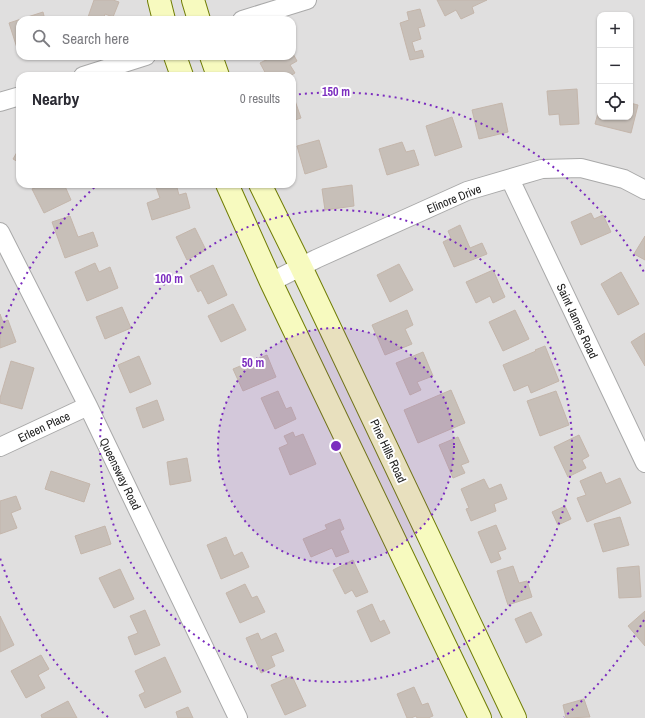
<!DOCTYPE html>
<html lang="en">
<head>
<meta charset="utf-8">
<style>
  :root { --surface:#fff; --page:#f7f7f7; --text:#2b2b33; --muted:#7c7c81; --line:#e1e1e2 }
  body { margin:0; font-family:"Archivo Narrow",sans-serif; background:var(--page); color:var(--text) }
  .controls { position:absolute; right:12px; top:12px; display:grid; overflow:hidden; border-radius:8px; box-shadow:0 1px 3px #0004 }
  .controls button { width:36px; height:36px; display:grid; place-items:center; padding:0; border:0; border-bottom:1px solid var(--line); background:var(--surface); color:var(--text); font:20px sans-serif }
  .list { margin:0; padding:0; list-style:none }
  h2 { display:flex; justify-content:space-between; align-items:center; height:52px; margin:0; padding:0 16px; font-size:17px }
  h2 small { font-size:13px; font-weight:400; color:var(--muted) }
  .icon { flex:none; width:22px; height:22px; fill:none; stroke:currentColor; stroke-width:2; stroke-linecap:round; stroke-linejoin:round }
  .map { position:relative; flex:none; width:645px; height:718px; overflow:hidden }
  .search { position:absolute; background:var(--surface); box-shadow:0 1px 3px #0004; left:16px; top:16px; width:280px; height:44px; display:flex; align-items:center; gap:10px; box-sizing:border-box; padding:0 14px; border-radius:12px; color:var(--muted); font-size:15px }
  .panel { position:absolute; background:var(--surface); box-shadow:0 1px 3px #0004; left:16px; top:72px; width:280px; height:116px; border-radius:12px }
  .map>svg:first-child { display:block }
</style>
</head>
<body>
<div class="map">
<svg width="645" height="718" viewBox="0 0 645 718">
  <rect width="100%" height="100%" fill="#f2efe9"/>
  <!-- residential -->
  <path fill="#e0dfdf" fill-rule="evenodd" d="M 0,0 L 645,0 L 645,718 L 0,718 ZM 600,15 L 630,15 L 630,117 L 600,117 ZM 20,20 L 292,20 L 292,56 L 20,56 ZM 20,76 L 292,76 L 292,184 L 20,184 Z"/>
  <!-- building -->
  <path fill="#c7bfb8" stroke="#c4b6ab" d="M 94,0 L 113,0 L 119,2 L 113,17 L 105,14 L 103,20 L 87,20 Z
    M 437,0 L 487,0 L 472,7 L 474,13 L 461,19 L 456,10 L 445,16 Z
    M 420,9 L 425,26 L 418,28 L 421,39 L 412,42 L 415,52 L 422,50 L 424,57 L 410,60 L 400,23 L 409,20 L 407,12 Z
    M 43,12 L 45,20 L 20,20 L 20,51 L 18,51 L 9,23 Z
    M 292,52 L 297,61 L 290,65 L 295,73 L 290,76 L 267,76 L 260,63 L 274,56 L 292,56 Z
    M 577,89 L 579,124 L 560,125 L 559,114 L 549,115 L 547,91 Z
    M 292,92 L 301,118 L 292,121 Z
    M 502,103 L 508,132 L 479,139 L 472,110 Z
    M 630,103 L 638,105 L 631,133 L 595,124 L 600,106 L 600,117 L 630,117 Z
    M 452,117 L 462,147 L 435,156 L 426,126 Z
    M 319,140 L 327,167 L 305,174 L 297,146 Z
    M 402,142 L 406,152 L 414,150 L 419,165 L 387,175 L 379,149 Z
    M 20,147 L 20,163 L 13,159 Z
    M 43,184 L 64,184 L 71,200 L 44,213 L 32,189 Z
    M 155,184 L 176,184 L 179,195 L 186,193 L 190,208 L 152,220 L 147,203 L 160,198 Z
    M 352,185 L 354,206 L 325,210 L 322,189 Z
    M 591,213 L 594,219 L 603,215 L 611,232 L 581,245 L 571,222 Z
    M 70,216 L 78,237 L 93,232 L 98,246 L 65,258 L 52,222 Z
    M 460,225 L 470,248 L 482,243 L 487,254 L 454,267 L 443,242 L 451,238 L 448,231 Z
    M 195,228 L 206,250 L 187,260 L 176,237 Z
    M 645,236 L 645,260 L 634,254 Z
    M 95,263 L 99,272 L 110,267 L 118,288 L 87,301 L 75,272 Z
    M 399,264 L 413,290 L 390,302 L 377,275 Z
    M 213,265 L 227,295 L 208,304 L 201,290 L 198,292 L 190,276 Z
    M 493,270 L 505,297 L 493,303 L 490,296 L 476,303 L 466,282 Z
    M 621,272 L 639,304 L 618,315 L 601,284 Z
    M 233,304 L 246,330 L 221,342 L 208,316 Z
    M 122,307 L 131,328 L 105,339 L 96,317 Z
    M 407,310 L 413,325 L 405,329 L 412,344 L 385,355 L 372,325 Z
    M 515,310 L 529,339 L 503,351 L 489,322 Z
    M 0,314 L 3,322 L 8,320 L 16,342 L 0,348 Z
    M 645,333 L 645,366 L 631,342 Z
    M 545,346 L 559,381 L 531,393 L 528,385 L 514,391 L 503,365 L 536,351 L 535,350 Z
    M 423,352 L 433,376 L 417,382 L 421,390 L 410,395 L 396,363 Z
    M 267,355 L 276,377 L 243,391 L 233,369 Z
    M 139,356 L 151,384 L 130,393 L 118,365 Z
    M 11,361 L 34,368 L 22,409 L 0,403 L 0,398 Z
    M 451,390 L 465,423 L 418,443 L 404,410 Z
    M 278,391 L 286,409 L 291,407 L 296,419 L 275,429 L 261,398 Z
    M 556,391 L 569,425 L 540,436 L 527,401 Z
    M 157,400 L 164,420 L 143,428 L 136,408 Z
    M 293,432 L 295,437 L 303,434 L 316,464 L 290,475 L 279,448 L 288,444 L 284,436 Z
    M 579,435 L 589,456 L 582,460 L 586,468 L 568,477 L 554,447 Z
    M 458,437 L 469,462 L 461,465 L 465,473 L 453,478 L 439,445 Z
    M 187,458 L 191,481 L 170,485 L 167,462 Z
    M 51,471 L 90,484 L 84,502 L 45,489 Z
    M 601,472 L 606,484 L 620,478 L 631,503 L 587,522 L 577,498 L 586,495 L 580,481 Z
    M 484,479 L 489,489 L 501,484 L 507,499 L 494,504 L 496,511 L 471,521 L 466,509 L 469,508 L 461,489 Z
    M 16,496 L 21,509 L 11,513 L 17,528 L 0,534 L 0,501 Z
    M 565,506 L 571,519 L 558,525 L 552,512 Z
    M 620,517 L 629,545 L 603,552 L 594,524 Z
    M 340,519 L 344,529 L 340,531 L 349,552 L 336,557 L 332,548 L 311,557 L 303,539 L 327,529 L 325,525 Z
    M 496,525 L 506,549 L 498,552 L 501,559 L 491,563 L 478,532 Z
    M 105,526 L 111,544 L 81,554 L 75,536 Z
    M 226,537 L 234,556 L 242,552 L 249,567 L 221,579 L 207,545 Z
    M 353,560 L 368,592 L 356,597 L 352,590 L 345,594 L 333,570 Z
    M 513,566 L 519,583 L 527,581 L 532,597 L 508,605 L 497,571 Z
    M 639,566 L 641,597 L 619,598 L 617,568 Z
    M 120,569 L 134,599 L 114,608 L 99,578 Z
    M 245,584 L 252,598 L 257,596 L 265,612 L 240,623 L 226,593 Z
    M 372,604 L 380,622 L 384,620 L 390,633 L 371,642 L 357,611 Z
    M 145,610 L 160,645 L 135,655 L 128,637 L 138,633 L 130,616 Z
    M 645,611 L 645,646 L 628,626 Z
    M 531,612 L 542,635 L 526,643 L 515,619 Z
    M 0,616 L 14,645 L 0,652 Z
    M 258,633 L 261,640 L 276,633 L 284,651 L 271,656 L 275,666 L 261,673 L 246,638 Z
    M 41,655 L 49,669 L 38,675 L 45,688 L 26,698 L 11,671 Z
    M 165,657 L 181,692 L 145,708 L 139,695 L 145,692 L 135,671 Z
    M 292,676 L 306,706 L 285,715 L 271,685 Z
    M 414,687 L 422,705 L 428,703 L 433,716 L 428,718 L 417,718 L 416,716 L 411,718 L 407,718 L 397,694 Z
    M 584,699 L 590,717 L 566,718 L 563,705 Z
    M 68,701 L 77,718 L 42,718 L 41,715 Z
    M 188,707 L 193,718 L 178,718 L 176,712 Z"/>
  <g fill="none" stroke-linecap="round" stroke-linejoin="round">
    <!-- minor casing -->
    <g stroke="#a9a9a9" stroke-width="20">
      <path id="minor" d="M 242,20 L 307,0
        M 83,76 L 146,56
        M 0,102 L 20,96
        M 510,179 L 645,463
        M 0,232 L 88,406 L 238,718
        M 271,282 L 316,259 L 467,191 L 542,169 L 581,168 L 624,179 L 645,190
        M 0,447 L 88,406"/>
    </g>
    <!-- secondary casing -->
    <g stroke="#707d05" stroke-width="24">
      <path id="secondary" d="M 159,0 L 164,20
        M 193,0 L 199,20
        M 175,56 L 182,76
        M 211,56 L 218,76
        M 227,184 L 271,282 L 480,718
        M 260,184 L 301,267 L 515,718"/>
    </g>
    <!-- minor -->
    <use href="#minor" stroke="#fff" stroke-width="18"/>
    <!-- secondary -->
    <use href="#secondary" stroke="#f7fabf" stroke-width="22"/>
  </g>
  <!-- distance rings -->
  <circle cx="336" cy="446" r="118" fill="#7b2cbf" fill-opacity=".12"/>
  <g fill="none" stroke="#7b2cbf" stroke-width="2" stroke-dasharray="2 4">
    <circle cx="336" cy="446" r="118"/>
    <circle cx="336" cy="446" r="236"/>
    <path d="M644 620A354 354 0 0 1 564 717M108 717A354 354 0 0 1 0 558M0 334A354 354 0 0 1 97 185M293 95A354 354 0 0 1 644 272"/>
  </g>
  <g text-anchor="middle" stroke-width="4" stroke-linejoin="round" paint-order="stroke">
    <!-- street labels -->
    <g font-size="12" fill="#222" stroke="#fff">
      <text transform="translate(454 199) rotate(-22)" y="4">Elinore Drive</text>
      <text transform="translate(577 321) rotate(65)" y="4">Saint James Road</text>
      <text transform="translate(44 427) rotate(-25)" y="4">Erleen Place</text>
      <text transform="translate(388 451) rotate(65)" y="4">Pine Hills Road</text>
      <text transform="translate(120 474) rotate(64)" y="4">Queensway Road</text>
    </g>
  </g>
  <circle cx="336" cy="446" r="6" fill="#7b2cbf" stroke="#fff" stroke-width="2"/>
  <g font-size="12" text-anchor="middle" font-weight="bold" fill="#7b2cbf" stroke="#fff" stroke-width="4" stroke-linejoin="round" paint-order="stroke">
    <text x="336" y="96">150 m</text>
    <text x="169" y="283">100 m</text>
    <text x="253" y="367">50 m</text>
  </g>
</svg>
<div class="controls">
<button>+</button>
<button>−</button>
<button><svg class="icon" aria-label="locate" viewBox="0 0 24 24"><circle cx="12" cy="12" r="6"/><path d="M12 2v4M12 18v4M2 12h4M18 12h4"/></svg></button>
</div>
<div class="search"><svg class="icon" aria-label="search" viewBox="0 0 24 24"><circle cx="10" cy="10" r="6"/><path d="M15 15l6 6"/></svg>Search here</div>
<section class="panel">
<h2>Nearby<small>0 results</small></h2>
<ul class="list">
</ul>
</section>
</div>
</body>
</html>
